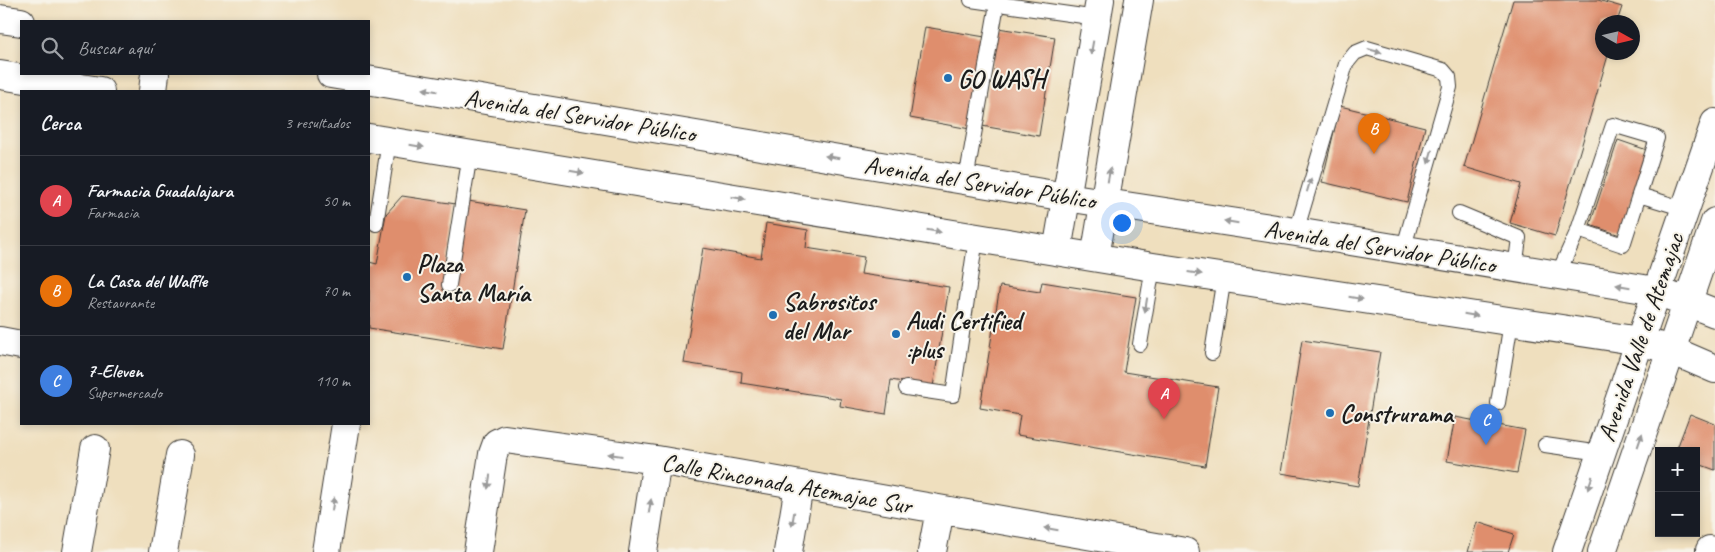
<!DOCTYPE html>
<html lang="es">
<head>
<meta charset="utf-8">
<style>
  :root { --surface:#171b24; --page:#20242c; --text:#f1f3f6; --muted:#9ea1a6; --line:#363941; --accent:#1f6fb2 }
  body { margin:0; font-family:Caveat,sans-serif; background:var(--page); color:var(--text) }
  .controls { position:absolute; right:15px; bottom:15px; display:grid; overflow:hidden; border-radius:0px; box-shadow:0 2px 8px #0003 }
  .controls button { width:45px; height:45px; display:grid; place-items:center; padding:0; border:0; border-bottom:1px solid var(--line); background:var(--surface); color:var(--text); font:25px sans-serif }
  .compass { position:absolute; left:1595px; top:15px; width:45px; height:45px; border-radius:50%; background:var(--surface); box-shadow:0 2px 8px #0003; rotate:98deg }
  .you { position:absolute; left:1121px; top:222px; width:18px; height:18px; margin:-12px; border:4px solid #fff; border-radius:50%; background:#1a73e8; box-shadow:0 0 0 8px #1a73e833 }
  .badge { display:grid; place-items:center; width:32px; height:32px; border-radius:50%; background:var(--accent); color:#fff; font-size:16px; font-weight:700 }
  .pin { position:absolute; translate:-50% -41px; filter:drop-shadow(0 1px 2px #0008) }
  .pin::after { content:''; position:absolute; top:26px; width:18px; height:15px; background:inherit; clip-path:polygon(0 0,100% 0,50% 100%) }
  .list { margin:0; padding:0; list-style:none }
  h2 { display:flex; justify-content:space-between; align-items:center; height:65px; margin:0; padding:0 20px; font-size:21px }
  h2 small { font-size:16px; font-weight:400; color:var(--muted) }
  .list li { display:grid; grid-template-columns:32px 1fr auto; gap:15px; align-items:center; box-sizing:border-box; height:90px; padding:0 20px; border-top:1px solid var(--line) }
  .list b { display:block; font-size:19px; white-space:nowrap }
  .list p { margin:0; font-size:16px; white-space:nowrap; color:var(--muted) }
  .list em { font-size:16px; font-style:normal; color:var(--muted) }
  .icon { flex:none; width:28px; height:28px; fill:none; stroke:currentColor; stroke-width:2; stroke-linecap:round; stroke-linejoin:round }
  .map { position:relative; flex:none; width:1715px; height:552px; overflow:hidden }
  .search { position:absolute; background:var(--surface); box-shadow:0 2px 8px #0003; left:20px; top:20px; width:350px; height:55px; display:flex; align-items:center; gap:12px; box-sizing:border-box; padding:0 18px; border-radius:0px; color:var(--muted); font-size:19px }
  .panel { position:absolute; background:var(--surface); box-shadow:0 2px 8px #0003; left:20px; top:90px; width:350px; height:335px; border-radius:0px }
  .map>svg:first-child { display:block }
</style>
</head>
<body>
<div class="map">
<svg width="1715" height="552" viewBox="0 0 1715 552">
  <rect width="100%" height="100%" fill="#f7f3e8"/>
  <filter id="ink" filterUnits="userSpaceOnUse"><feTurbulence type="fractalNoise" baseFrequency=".02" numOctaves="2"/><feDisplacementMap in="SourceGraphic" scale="10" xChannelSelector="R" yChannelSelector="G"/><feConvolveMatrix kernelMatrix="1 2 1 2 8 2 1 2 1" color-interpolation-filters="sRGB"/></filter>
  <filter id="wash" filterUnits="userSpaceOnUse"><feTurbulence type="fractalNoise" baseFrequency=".0096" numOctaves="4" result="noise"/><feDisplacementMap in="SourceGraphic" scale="20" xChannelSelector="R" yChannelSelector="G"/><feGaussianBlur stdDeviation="1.12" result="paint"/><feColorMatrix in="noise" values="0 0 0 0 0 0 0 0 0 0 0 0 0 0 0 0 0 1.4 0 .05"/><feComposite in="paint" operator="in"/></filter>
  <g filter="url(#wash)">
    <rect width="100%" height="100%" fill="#efdfbe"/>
    <g id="blocks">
      <!-- building -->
      <path fill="#df8e6d" d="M 1513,0 L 1598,0 L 1622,7 L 1617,22 L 1602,22 L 1602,52 L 1609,52 L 1555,236 L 1510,223 L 1521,184 L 1464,167 Z
        M 925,27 L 985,37 L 970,129 L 910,118 Z
        M 998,28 L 1055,37 L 1039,136 L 982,126 Z
        M 1340,106 L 1425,127 L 1407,202 L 1322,182 Z
        M 1618,140 L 1647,150 L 1620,235 L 1590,225 Z
        M 402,196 L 456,204 L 443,291 L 453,292 L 468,201 L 525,210 L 503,349 L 369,328 L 369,262 L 377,264 L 386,214 Z
        M 766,223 L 808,230 L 806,248 L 864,257 L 861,274 L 949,287 L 933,387 L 891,380 L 886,414 L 840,406 L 841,399 L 741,383 L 742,372 L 684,363 L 703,248 L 761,258 Z
        M 1042,282 L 1136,297 L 1124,372 L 1218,387 L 1205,466 L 1017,435 L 1020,415 L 980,408 L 1000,286 L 1040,292 Z
        M 1302,340 L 1380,352 L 1358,486 L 1281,473 Z
        M 1690,414 L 1715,424 L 1715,470 L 1696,463 L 1696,451 L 1676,451 Z
        M 1455,417 L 1525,430 L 1517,473 L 1447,461 Z
        M 1477,522 L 1514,534 L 1508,552 L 1468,552 Z"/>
    </g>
  </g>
  <g filter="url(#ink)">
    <use href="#blocks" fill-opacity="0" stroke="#3c3934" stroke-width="1"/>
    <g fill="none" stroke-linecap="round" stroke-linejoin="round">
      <!-- service casing -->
      <g stroke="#3c3934" stroke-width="16">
        <path id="service" d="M 971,0 L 1097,18
          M 966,180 L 997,4
          M 1459,213 L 1519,238 L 1515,269
          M 376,224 L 389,141
          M 1578,230 L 1623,245 L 1639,195
          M 1296,232 L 1346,64 L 1355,53 L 1367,48 L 1443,70 L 1449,77 L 1450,87 L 1403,250
          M 1557,276 L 1578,230 L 1613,125 L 1657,138 L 1639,195 L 1685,209
          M 449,285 L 470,154
          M 1140,344 L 1153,267
          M 1212,353 L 1224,277
          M 906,388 L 953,395 L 976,238
          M 1498,403 L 1511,322
          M 1545,445 L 1600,453"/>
      </g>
      <!-- minor casing -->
      <g stroke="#3c3934" stroke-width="30">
        <path id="minor" d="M 153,91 L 155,74
          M 1057,251 L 1100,0
          M 1095,257 L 1139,0
          M 0,341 L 21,345
          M 1710,550 L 1713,552
          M 77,552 L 95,449
          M 163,552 L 180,455
          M 326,552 L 346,424
          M 478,552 L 493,454 L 497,443 L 505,439 L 657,460 L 1185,552
          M 643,552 L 657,460
          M 788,552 L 799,486
          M 932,552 L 940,510
          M 1567,552 L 1715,123
          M 1602,552 L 1715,222"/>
      </g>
      <!-- tertiary casing -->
      <g stroke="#3c3934" stroke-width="30">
        <path id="tertiary" d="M 0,19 L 21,22
          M 331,74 L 1066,197 L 1296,232 L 1656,291 L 1687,302 L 1715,313
          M 0,75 L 100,91
          M 369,138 L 1153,267 L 1640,341 L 1671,350 L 1715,369"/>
      </g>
      <!-- service -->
      <use href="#service" stroke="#fff" stroke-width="14"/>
      <!-- minor -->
      <use href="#minor" stroke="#fff" stroke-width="28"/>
      <!-- tertiary -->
      <use href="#tertiary" stroke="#fff" stroke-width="28"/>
    </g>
    <!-- one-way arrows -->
    <defs><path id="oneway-solid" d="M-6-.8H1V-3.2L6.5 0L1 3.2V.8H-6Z" transform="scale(1.25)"/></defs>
    <g fill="#999">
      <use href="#oneway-solid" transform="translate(1092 48) rotate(100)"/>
      <use href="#oneway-solid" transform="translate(1375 51) rotate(15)"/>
      <use href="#oneway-solid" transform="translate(430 90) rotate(-171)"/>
      <use href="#oneway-solid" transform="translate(417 146) rotate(9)"/>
      <use href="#oneway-solid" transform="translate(832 157) rotate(-171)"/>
      <use href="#oneway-solid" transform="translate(1430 157) rotate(106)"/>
      <use href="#oneway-solid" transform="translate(577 172) rotate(9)"/>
      <use href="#oneway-solid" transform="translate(1109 175) rotate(-80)"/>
      <use href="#oneway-solid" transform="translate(1309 185) rotate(-73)"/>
      <use href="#oneway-solid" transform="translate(738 198) rotate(9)"/>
      <use href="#oneway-solid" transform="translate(1231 222) rotate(-171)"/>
      <use href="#oneway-solid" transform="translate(934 231) rotate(10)"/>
      <use href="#oneway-solid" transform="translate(1195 273) rotate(8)"/>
      <use href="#oneway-solid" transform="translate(1623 286) rotate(-171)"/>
      <use href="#oneway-solid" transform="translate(1356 298) rotate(9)"/>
      <use href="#oneway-solid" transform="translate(1146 305) rotate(99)"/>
      <use href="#oneway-solid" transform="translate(1471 315) rotate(9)"/>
      <use href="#oneway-solid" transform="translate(1640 440) rotate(-71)"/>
      <use href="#oneway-solid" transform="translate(615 455) rotate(-172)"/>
      <use href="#oneway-solid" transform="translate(489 482) rotate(99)"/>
      <use href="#oneway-solid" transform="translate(1590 483) rotate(109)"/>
      <use href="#oneway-solid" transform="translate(333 504) rotate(-81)"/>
      <use href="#oneway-solid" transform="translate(650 506) rotate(-81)"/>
      <use href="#oneway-solid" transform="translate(793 519) rotate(100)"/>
      <use href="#oneway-solid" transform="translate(1051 529) rotate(-171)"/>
    </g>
  </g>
  <!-- markers -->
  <g fill="#1f6fb2" stroke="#f7f3e8" stroke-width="2">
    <circle cx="948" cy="78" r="5"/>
    <circle cx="407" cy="277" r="5"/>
    <circle cx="773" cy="315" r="5"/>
    <circle cx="896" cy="334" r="5"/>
    <circle cx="1330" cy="413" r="5"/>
  </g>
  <g text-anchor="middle" stroke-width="4" stroke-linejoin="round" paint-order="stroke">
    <!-- poi labels -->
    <g font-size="25" font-weight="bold" fill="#1c1c1c" stroke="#f7f3e8" text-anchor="start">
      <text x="958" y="87">GO WASH</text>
      <text x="417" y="272">Plaza<tspan x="417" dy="29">Santa María</tspan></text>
      <text x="783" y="310">Sabrositos<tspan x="783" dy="29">del Mar</tspan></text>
      <text x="906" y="329">Audi Certified<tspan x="906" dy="29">:plus</tspan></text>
      <text x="1340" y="422">Construrama</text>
    </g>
    <!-- street labels -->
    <g font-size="25" fill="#1c1c1c" stroke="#f7f3e8">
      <text transform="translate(580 115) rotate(9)" y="9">Avenida del Servidor Público</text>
      <text transform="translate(980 182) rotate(9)" y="9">Avenida del Servidor Público</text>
      <text transform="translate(1380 246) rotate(9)" y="9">Avenida del Servidor Público</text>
      <text transform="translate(1640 337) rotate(-71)" y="9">Avenida Valle de Atemajac</text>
      <text transform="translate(787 483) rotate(10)" y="9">Calle Rinconada Atemajac Sur</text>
    </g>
  </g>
</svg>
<div class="controls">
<button>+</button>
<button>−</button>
</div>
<svg class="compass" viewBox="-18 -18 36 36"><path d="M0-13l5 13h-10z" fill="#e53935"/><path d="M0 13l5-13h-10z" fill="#9ea1a6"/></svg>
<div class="you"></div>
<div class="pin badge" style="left:1164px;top:419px;background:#e0444e">A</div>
<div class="pin badge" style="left:1374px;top:154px;background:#e8710a">B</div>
<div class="pin badge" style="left:1486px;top:445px;background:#3f7fe0">C</div>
<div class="search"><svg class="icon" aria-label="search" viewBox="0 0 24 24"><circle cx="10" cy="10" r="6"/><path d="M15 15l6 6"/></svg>Buscar aquí</div>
<section class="panel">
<h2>Cerca<small>3 resultados</small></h2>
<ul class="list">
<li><span class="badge" style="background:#e0444e">A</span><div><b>Farmacia Guadalajara</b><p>Farmacia</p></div><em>50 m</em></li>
<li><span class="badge" style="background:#e8710a">B</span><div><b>La Casa del Waffle</b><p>Restaurante</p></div><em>70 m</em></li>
<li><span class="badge" style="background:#3f7fe0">C</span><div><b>7-Eleven</b><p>Supermercado</p></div><em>110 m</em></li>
</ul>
</section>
</div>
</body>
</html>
